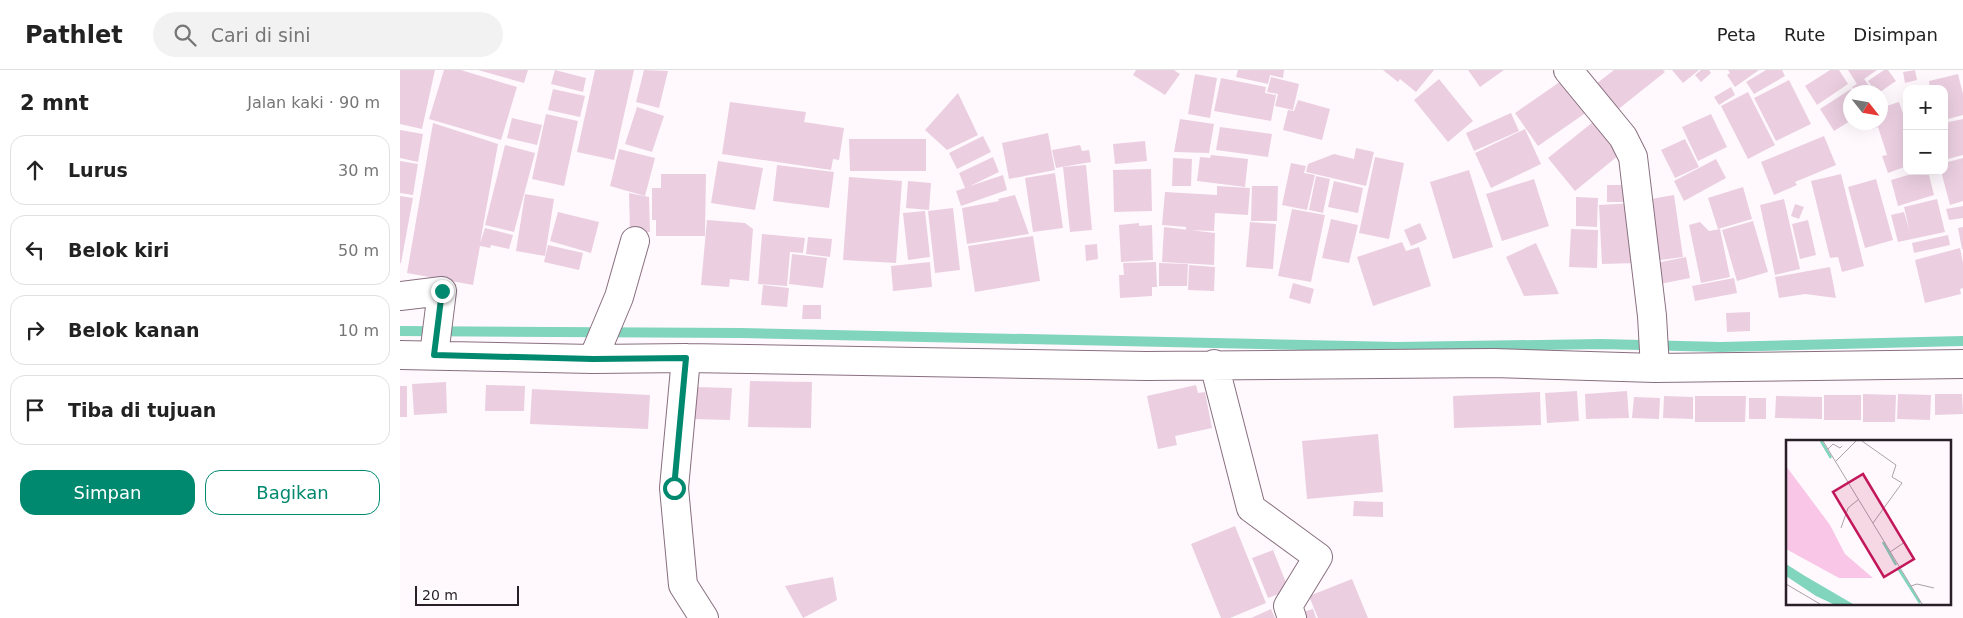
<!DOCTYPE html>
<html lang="id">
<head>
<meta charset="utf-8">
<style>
  :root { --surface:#fff; --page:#f2f2f2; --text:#222; --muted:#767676; --line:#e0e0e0; --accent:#00896f }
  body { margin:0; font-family:"DejaVu Sans",sans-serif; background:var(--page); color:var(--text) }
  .controls { position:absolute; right:15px; top:15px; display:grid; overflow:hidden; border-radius:10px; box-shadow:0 5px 20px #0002 }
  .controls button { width:45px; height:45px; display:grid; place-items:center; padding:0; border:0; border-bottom:1px solid var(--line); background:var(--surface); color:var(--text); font:25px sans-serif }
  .compass { position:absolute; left:1443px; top:15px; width:45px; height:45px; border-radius:50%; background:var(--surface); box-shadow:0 5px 20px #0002; rotate:121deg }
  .scale { position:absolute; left:15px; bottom:12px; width:104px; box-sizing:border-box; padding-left:5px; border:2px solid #291f26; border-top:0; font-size:14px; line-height:18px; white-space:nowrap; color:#291f26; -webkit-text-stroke:4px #fff; paint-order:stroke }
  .stop { position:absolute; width:15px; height:15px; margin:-11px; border:4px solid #00896f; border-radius:50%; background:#fff }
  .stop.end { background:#00896f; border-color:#fff; box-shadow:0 1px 5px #0008 }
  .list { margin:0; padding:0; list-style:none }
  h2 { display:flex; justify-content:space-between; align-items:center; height:65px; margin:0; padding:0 20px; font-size:21px }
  h2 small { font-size:16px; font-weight:400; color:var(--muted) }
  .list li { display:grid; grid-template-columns:32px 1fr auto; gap:15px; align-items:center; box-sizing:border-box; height:70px; margin:0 10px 10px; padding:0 10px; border:1px solid var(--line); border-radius:15px }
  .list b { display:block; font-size:19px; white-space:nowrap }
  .list em { font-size:16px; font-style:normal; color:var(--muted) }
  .actions { display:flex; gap:10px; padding:15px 20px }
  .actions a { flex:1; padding:11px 0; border:1px solid var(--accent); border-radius:15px; text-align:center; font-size:18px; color:var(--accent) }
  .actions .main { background:var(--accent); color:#fff }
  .icon { flex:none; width:28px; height:28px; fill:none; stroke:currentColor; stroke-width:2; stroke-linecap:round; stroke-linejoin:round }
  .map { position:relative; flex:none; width:1563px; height:548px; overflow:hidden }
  header { display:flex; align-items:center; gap:30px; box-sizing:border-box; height:70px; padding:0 25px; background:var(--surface); border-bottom:1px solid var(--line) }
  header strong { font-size:24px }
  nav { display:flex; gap:28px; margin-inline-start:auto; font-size:18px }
  .search { width:350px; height:45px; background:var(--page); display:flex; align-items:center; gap:12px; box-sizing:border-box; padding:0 18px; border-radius:28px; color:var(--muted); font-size:19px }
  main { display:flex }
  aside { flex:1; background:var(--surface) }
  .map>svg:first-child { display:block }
</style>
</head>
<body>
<header>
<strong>Pathlet</strong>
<div class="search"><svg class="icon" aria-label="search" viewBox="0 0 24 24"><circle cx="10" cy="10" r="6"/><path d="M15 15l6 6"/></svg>Cari di sini</div>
<nav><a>Peta</a><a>Rute</a><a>Disimpan</a></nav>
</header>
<main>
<aside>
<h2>2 mnt<small>Jalan kaki · 90 m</small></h2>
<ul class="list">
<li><svg class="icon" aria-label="ahead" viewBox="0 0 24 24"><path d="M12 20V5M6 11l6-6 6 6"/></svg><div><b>Lurus</b></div><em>30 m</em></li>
<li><svg class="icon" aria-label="left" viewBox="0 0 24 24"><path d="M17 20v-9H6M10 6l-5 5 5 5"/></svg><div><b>Belok kiri</b></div><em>50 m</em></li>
<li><svg class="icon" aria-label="right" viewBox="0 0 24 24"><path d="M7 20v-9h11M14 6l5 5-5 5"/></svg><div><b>Belok kanan</b></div><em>10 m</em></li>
<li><svg class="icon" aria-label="arrive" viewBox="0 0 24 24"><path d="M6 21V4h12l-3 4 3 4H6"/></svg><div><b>Tiba di tujuan</b></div></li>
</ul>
<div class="actions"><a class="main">Simpan</a><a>Bagikan</a></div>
</aside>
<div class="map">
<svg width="1563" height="548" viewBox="0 0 1563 548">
  <rect width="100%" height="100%" fill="#fff9fd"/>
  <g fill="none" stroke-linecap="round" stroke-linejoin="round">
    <!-- stream -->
    <path stroke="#81d5bc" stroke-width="10" d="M 0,261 L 341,263 L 997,277 L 1201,274 L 1321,277 L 1563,271"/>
  </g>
  <!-- building -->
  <path fill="#ebcfe1" d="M 0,0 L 35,0 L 22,59 L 0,54 Z
    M 44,0 L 61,0 L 117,17 L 101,70 L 29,49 Z
    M 78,0 L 128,0 L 124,13 Z
    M 155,0 L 186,8 L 183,22 L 151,14 Z
    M 195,0 L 234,0 L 214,90 L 177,82 Z
    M 244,0 L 268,1 L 259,38 L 236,32 Z
    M 736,0 L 774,0 L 780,4 L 765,25 L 733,5 Z
    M 838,0 L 884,0 L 883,8 L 870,5 L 868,14 L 836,7 Z
    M 983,0 L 1034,0 L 1016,22 L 1000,9 L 998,12 Z
    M 1068,0 L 1104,0 L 1080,17 Z
    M 1214,0 L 1263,0 L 1265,2 L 1211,45 L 1196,14 Z
    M 1272,0 L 1299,0 L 1283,13 Z
    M 1301,0 L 1309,0 L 1311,3 L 1301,12 L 1295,5 Z
    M 1328,0 L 1359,0 L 1335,17 L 1327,5 L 1330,3 Z
    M 1366,0 L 1382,0 L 1385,6 L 1354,24 L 1346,12 Z
    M 1430,0 L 1439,0 L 1448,14 L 1417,35 L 1405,16 Z
    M 1448,0 L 1477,0 L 1464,9 L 1474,22 L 1456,22 L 1452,17 L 1457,14 Z
    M 1484,0 L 1488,0 L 1496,11 L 1480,22 L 1476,22 L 1468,11 Z
    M 1515,0 L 1517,10 L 1505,13 L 1503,2 Z
    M 795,4 L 817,8 L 810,48 L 788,44 Z
    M 1558,4 L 1563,24 L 1563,45 L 1544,50 L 1544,19 L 1530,19 L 1529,11 Z
    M 871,7 L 899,14 L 893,40 L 875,36 L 878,24 L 867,22 Z
    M 821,8 L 866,17 L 865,23 L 876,25 L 871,51 L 814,41 Z
    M 1039,9 L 1073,51 L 1048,72 L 1014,30 Z
    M 1164,9 L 1187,42 L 1138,76 L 1115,43 Z
    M 1389,10 L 1411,54 L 1376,71 L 1354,28 Z
    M 1331,17 L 1335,25 L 1319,35 L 1314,27 Z
    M 153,19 L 185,26 L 180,47 L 148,40 Z
    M 1451,19 L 1453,22 L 1450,22 L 1450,51 L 1434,61 L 1420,39 Z
    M 1348,22 L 1375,75 L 1348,89 L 1321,36 Z
    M 558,23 L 578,65 L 547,80 L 525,60 Z
    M 898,30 L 930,39 L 922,70 L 883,60 L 888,40 L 894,41 Z
    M 330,32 L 406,42 L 404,52 L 444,58 L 439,90 L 433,89 L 431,100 L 322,84 Z
    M 1499,32 L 1507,55 L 1507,96 L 1488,103 L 1482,86 L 1487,85 L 1478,57 L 1472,59 L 1471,52 L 1480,52 L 1480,38 Z
    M 237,37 L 264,46 L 252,82 L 225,74 Z
    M 1111,43 L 1119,61 L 1074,81 L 1066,63 Z
    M 146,44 L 178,51 L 164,116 L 132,109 Z
    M 1311,44 L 1327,77 L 1298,91 L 1282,57 Z
    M 112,48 L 142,55 L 137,75 L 107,68 Z
    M 780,49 L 814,54 L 809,83 L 774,82 Z
    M 1563,49 L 1563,85 L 1544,90 L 1544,53 Z
    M 1193,52 L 1219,85 L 1175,121 L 1148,88 Z
    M 33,53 L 98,74 L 80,173 L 85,158 L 113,165 L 109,179 L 91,175 L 90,178 L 80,176 L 73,215 L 7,203 Z
    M 820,57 L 872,64 L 868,87 L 816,80 Z
    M 1125,59 L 1141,94 L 1091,118 L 1075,83 Z
    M 0,60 L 23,64 L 18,92 L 0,88 Z
    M 648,63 L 655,100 L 609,109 L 602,73 Z
    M 583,66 L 591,82 L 557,99 L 549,83 Z
    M 1424,66 L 1436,95 L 1395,112 L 1397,115 L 1374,125 L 1361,92 Z
    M 449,69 L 526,69 L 526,101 L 450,101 Z
    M 1285,69 L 1299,97 L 1275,108 L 1261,80 Z
    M 745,71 L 747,91 L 715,94 L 713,74 Z
    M 105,75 L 135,83 L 114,162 L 85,155 Z
    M 680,75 L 682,81 L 689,80 L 691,92 L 656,98 L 652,80 Z
    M 956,78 L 974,82 L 966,116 L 906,102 L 908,94 L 934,84 L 954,89 Z
    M 219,79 L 255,88 L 245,126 L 210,116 Z
    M 811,85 L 848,89 L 845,117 L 797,111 L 800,87 L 810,88 Z
    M 593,87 L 599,102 L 570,116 L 603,105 L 607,120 L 561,136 L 556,121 L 565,118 L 559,103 Z
    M 975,87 L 1004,93 L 989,169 L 959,163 Z
    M 773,88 L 792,89 L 791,116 L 772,116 Z
    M 1563,88 L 1563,131 L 1550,135 L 1541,101 L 1544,101 L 1544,93 Z
    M 1316,89 L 1326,108 L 1284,131 L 1274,111 Z
    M 0,91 L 18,94 L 13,125 L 0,123 Z
    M 318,91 L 363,98 L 355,140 L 311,133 Z
    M 891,93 L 906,96 L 904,103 L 915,105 L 907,140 L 882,135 Z
    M 377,95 L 434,102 L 429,138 L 373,131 Z
    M 686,95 L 692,160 L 670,162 L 663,97 Z
    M 751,99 L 752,141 L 714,142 L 713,100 Z
    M 1069,100 L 1093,177 L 1053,189 L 1030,112 Z
    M 1522,101 L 1528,101 L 1534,125 L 1498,136 L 1491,110 Z
    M 655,103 L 663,158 L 633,162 L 625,108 Z
    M 261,104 L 306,104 L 305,166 L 256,166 L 256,150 L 252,150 L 252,118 L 261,118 Z
    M 1441,104 L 1464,196 L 1442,202 L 1438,187 L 1430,188 L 1411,111 Z
    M 916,106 L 930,109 L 923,143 L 909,140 Z
    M 449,107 L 502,111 L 496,193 L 443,190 Z
    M 1134,109 L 1149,156 L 1102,171 L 1086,124 Z
    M 1476,109 L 1493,170 L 1465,178 L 1448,117 Z
    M 508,111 L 531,113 L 529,140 L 506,138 Z
    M 934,111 L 963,118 L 958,143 L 928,137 Z
    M 1207,115 L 1233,115 L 1233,132 L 1207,132 Z
    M 817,116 L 850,118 L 848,145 L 815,143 L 814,161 L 786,160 L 786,157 L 762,155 L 765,122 L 817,125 Z
    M 852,116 L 878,116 L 877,151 L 851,151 Z
    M 1343,117 L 1352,149 L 1318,159 L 1308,128 Z
    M 229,123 L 249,127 L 250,162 L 230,163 Z
    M 125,124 L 154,129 L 145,186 L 116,181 Z
    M 615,125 L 629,164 L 567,174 L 562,138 L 599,131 L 598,129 Z
    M 1274,125 L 1283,187 L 1253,191 L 1245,130 Z
    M 0,126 L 13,128 L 1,193 L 0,193 Z
    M 1176,127 L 1198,128 L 1197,157 L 1176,156 Z
    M 1384,129 L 1400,199 L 1375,205 L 1360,135 Z
    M 1537,129 L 1545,162 L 1498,172 L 1491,145 L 1504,142 L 1510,162 L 1504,137 Z
    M 1235,133 L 1238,193 L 1202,194 L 1199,135 Z
    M 1395,134 L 1404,137 L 1399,149 L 1391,146 Z
    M 1563,136 L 1563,148 L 1549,150 L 1546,139 Z
    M 553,138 L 560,200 L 535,203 L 528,141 Z
    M 892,139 L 925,145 L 911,212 L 878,206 Z
    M 525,141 L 530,187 L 508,190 L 503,143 Z
    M 158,142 L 199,152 L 191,183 L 150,171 Z
    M 931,149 L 958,155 L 949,193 L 922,188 Z
    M 307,150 L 345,153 L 353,159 L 349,211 L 330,209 L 329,217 L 301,215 Z
    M 1408,150 L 1416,185 L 1400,189 L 1392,154 Z
    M 1353,151 L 1368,202 L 1337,211 L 1322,160 Z
    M 850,152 L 876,154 L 873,199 L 846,197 Z
    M 1300,152 L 1309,161 L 1320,159 L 1330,207 L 1301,213 L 1289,155 Z
    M 739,153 L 739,156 L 752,155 L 753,190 L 721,192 L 719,155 Z
    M 1020,153 L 1027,169 L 1011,176 L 1004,160 Z
    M 764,157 L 815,163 L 814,195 L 762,192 Z
    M 1563,157 L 1563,179 L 1562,179 L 1558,158 Z
    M 1171,159 L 1198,160 L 1197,198 L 1169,197 Z
    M 362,164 L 405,168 L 403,183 L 390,182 L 387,216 L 358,214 Z
    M 1548,165 L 1550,175 L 1514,183 L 1512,173 Z
    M 633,166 L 640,211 L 575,222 L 568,176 Z
    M 408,167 L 432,169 L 430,187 L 406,184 Z
    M 1002,172 L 1006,181 L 1019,177 L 1031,216 L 973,236 L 957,187 Z
    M 1136,173 L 1159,224 L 1124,226 L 1106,187 Z
    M 697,174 L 698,189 L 686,191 L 685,175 Z
    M 148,175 L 183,183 L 179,200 L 144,192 Z
    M 1560,178 L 1563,193 L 1563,218 L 1560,219 L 1561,224 L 1525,233 L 1515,190 Z
    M 392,184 L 427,188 L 423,218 L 389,214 Z
    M 1286,187 L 1290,208 L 1255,215 L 1251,194 Z
    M 530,192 L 532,217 L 493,221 L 491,196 Z
    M 756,192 L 757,217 L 752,217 L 752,226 L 720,228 L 719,205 L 724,205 L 723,193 Z
    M 759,193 L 788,194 L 787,216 L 759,216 Z
    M 789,195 L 815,197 L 814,221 L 788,220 Z
    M 1430,197 L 1436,228 L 1405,224 L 1379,228 L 1375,207 Z
    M 1334,208 L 1337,223 L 1295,231 L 1292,216 Z
    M 893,213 L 914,219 L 910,234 L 889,228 Z
    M 363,215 L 389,218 L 387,237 L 361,235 Z
    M 403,235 L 421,235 L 421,249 L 402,249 Z
    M 1350,242 L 1350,261 L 1327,262 L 1326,243 Z
    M 350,311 L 412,312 L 411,358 L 348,357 Z
    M 46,312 L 47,343 L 14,345 L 12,314 Z
    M 86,315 L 125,316 L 124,341 L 85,341 Z
    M 796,315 L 798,323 L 805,322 L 812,358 L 775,366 L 777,375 L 758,379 L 747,326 Z
    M 0,316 L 7,316 L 7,347 L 0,347 Z
    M 294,317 L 332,318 L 330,350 L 293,349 Z
    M 132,319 L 250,325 L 248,359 L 130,354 Z
    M 1177,321 L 1179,351 L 1147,353 L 1145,323 Z
    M 1227,321 L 1229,348 L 1186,349 L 1185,324 Z
    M 1140,322 L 1141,355 L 1054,358 L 1053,326 Z
    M 1463,324 L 1496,325 L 1495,352 L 1463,352 Z
    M 1498,324 L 1531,325 L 1530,350 L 1497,349 Z
    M 1535,324 L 1562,324 L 1563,344 L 1535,345 Z
    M 1424,325 L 1461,325 L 1461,350 L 1424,350 Z
    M 1264,326 L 1293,327 L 1293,349 L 1263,348 Z
    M 1295,326 L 1346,326 L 1345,352 L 1295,352 Z
    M 1376,326 L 1422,327 L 1422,349 L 1375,348 Z
    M 1234,327 L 1260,328 L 1259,349 L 1232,348 Z
    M 1349,328 L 1366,328 L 1366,349 L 1349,349 Z
    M 978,364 L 983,422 L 907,429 L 902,371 Z
    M 954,431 L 983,432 L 983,447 L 953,446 Z
    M 835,456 L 866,533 L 830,548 L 821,548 L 791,474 Z
    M 873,480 L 889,520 L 868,528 L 852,488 Z
    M 433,507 L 437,530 L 403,548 L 385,516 Z
    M 952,509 L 968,548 L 918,548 L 909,526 Z
    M 871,539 L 875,548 L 851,548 Z
    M 913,539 L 916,548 L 905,548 L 903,542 Z"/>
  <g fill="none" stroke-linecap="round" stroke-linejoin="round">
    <!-- minor casing -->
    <g stroke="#886f7f" stroke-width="30">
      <path id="minor" d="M 1168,0 L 1223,67 L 1233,87 L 1252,246 L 1255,298
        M 0,226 L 42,221 L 34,285
        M 0,285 L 193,289 L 286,288 L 746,296 L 1093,293 L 1255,298 L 1563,294
        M 286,288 L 274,418 L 283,515 L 304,548
        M 193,289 L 219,227 L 235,171
        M 814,294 L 851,438 L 918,487 L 888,536 L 892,548"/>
    </g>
    <!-- minor -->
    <use href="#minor" stroke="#fff" stroke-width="28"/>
  </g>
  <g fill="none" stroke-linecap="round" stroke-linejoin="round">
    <!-- route -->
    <path stroke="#00896f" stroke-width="6" d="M 42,221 L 34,285 L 193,289 L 286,288 L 274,418"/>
  </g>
  <!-- overview -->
  <g transform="translate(1386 370)">
    <rect width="165" height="165" fill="#fff9fd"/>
    <path d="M 0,26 L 44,85 L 59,114 L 87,138 L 53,138 L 0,109 Z" fill="#f9c6e7"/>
    <path d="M 0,124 L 19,136 L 67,164 L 47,164 L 30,156 L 0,136 Z" fill="#81d5bc"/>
    <path fill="none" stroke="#81d5bc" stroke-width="2.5" d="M 35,1 L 45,18M 97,102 L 110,125M 112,128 L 134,163"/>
    <path fill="none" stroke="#a9a2a7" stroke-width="1" d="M 37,1 L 136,164M 76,1 L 110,25 L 106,37 L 116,43 L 87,83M 42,9 L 47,4 L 54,8 L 56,6M 50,21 L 70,1M 55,88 L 62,68 L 73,59M 104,112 L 119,102M 0,144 L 34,164M 125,146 L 131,144 L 148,148"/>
    <path fill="#c2185b" fill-opacity="0.15" stroke="#c2185b" stroke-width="2.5" d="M 77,34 L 128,119 L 98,137 L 47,52 Z"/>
    <rect width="165" height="165" fill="none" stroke="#291f26" stroke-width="2.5"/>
  </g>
</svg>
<div class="controls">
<button>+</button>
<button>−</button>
</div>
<svg class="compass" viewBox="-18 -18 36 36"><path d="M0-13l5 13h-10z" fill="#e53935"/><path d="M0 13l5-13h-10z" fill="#767676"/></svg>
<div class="scale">20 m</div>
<div class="stop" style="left:274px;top:418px"></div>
<div class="stop end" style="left:42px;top:221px"></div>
</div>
</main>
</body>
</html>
